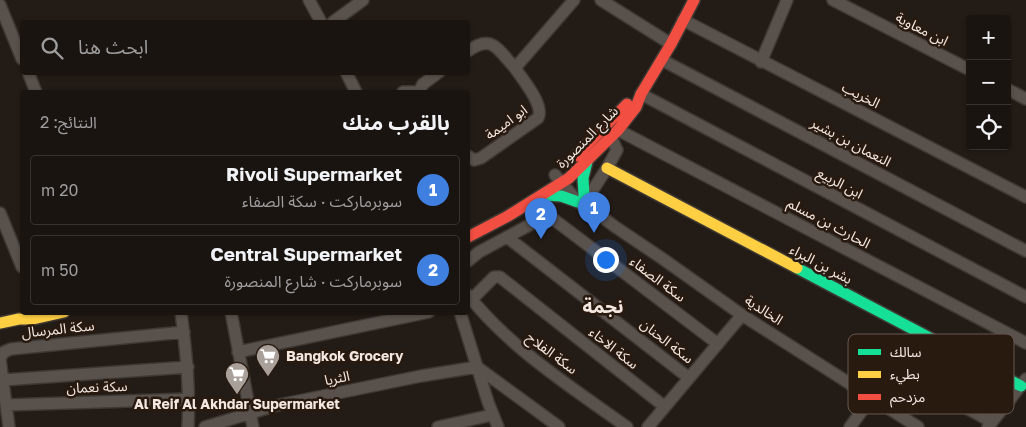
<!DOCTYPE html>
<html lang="ar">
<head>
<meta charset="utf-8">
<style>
  :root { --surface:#1a1410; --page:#231d19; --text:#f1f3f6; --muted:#9f9e9f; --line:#383330; --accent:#aaa09a }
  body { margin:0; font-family:"Golos Text","Noto Sans Arabic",sans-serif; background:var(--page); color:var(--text); direction:rtl }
  .controls { position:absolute; right:15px; top:15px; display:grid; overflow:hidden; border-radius:5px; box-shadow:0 1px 4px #0004 }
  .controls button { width:45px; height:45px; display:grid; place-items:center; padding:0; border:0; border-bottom:1px solid var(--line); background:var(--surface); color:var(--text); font:25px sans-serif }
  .you { position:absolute; left:605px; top:259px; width:18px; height:18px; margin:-12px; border:4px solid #fff; border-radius:50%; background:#1a73e8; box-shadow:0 0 0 8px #1a73e833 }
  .badge { display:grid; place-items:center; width:32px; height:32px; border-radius:50%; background:var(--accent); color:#fff; font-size:16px; font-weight:700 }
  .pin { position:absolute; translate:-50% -41px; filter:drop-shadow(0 1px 2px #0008) }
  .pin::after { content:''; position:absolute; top:26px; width:18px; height:15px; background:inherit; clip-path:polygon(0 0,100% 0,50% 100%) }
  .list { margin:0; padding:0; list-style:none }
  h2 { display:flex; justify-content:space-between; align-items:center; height:65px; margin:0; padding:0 20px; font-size:21px }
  h2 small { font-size:16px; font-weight:400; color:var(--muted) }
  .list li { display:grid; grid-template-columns:32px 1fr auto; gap:15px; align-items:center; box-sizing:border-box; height:70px; margin:0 10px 10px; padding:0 10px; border:1px solid var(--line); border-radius:5px }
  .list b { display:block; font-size:19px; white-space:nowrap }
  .list p { margin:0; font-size:16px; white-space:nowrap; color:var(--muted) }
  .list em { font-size:16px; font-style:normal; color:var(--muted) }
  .icon { flex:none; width:28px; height:28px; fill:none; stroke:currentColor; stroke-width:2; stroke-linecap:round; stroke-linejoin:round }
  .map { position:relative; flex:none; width:1026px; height:427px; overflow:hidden; direction:ltr }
  .search { position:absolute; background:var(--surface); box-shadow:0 1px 4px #0004; left:20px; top:20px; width:450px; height:55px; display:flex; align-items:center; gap:12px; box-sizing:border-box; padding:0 18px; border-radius:5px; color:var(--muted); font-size:19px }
  .panel { position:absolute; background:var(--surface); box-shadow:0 1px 4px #0004; left:20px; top:90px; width:450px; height:225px; border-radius:5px; direction:rtl }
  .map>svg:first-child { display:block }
</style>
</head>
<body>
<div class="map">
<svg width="1026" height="427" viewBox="0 0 1026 427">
  <rect width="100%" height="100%" fill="#231b16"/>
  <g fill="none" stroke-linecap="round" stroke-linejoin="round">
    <!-- street casing -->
    <g stroke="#3e3833" stroke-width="14">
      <path id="street" d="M 309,0 L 321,22
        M 601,0 L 671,44
        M 833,0 L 970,70
        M 0,5 L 22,59
        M 683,20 L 1026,197
        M 333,22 L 363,0
        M 468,51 C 492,33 498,50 515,68
        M 662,60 L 1026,251
        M 761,62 L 787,0
        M 28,72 L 36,92
        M 346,72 L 356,92
        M 1007,89 L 1026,99
        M 403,92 L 415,92
        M 419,92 L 423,84 L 439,72
        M 641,94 L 1026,297
        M 618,130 L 1026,343
        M 468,156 L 474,160 L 481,158 L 538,118 C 545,105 522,79 515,68 L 574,0
        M 555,175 L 578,202 L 584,206 L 597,213 L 614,226 L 663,259 L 742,315 L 918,427
        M 587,199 L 607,168 L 617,150 L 611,137
        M 532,201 L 548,215 L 718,344
        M 0,213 L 22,267
        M 507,237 L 689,378
        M 468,261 L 479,252 L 548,215
        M 468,295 C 511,349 571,387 627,427
        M 471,300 L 494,277 L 500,277 L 665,407
        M 181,312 C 186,351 190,388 188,427
        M 231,312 L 253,427
        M 460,312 L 488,402 L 498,427
        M 238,352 L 429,312
        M 0,358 L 4,352 L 11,349 L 184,332
        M 0,359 L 9,427
        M 3,380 L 188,367
        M 934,390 L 992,422
        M 6,405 L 189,399
        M 205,427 L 274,406 L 421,376 L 477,367 L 559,427
        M 438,427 L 492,415
        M 648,427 L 742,315
        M 850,427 L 872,397
        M 988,427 L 1026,379"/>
    </g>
    <!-- fast casing -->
    <g stroke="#3e3833" stroke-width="14">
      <path id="fast" d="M 543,195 L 561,196 L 578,202
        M 584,195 L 583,178 L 587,162
        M 797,268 L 1021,386"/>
    </g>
    <!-- slow casing -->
    <g stroke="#3e3833" stroke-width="14">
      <path id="slow" d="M 607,168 L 797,268
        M 0,323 L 19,319 L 33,319 L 64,312"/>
    </g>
    <!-- jam casing -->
    <g stroke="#3e3833" stroke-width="14">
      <path id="jam" d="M 576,156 L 627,104
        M 468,237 L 508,216 L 569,178 L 618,130 L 636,107 L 641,94 L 671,44 L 694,0"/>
    </g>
    <!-- street -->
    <use href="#street" stroke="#59514c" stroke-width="11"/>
    <!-- fast -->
    <use href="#fast" stroke="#16e098" stroke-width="11"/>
    <!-- slow -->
    <use href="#slow" stroke="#ffcf43" stroke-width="11"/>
    <!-- jam -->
    <use href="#jam" stroke="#f24e42" stroke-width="11"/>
  </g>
  <!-- icons -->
  <defs>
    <g id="supermarket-pin" transform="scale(1.25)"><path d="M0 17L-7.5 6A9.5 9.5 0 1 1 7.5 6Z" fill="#aaa09a" stroke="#291a10"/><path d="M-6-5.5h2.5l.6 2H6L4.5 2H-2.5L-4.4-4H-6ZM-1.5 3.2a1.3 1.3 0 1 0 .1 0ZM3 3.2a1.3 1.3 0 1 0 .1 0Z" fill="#fff"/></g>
  </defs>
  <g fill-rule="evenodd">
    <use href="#supermarket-pin" x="268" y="356"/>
    <use href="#supermarket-pin" x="237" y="374"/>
  </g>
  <g text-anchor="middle" stroke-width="5" stroke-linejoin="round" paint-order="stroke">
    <!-- street labels -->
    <g font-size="14" fill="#f3e8e1" stroke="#291a10">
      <text transform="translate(922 29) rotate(27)" y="5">ابن معاوية</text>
      <text transform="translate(861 95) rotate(27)" y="5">الخريب</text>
      <text transform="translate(506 122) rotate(-36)" y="5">ابو اميمة</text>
      <text transform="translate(587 137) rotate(-45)" y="5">شارع المنصورة</text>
      <text transform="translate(851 142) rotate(28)" y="5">النعمان بن بشير</text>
      <text transform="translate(840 183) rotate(28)" y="5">ابن الربيع</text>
      <text transform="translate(829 223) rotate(28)" y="5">الحارث بن مسلم</text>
      <text transform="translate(821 264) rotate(28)" y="5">بشر بن البراء</text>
      <text transform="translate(658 279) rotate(37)" y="5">سكة الصفاء</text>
      <text transform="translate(764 310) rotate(33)" y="5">الخالدية</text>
      <text transform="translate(58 329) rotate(-6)" y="5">سكة المرسال</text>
      <text transform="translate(667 341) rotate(38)" y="5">سكة الحنان</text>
      <text transform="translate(614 348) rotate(38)" y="5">سكة الاخاء</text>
      <text transform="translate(552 353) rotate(37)" y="5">سكة الفلاح</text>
      <text transform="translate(337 378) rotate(-11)" y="5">الثريا</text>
      <text transform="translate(97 387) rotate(-2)" y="5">سكة نعمان</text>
    </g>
    <!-- poi labels -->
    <g font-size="14" font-weight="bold" fill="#f3e8e1" stroke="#291a10" text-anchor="start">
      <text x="286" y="361">Bangkok Grocery</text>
      <text x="237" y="409" text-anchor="middle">Al Reif Al Akhdar Supermarket</text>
    </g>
    <!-- district labels -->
    <g font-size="19" font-weight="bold" fill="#f3e8e1" stroke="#291a10">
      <text x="603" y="313">نجمة</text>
    </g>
  </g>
  <!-- legend -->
  <rect x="848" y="334" width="166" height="80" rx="8" fill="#291a10" stroke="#66584f" stroke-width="1"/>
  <rect x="858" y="349" width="23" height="6" fill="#16e098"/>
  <rect x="858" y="371" width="23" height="7" fill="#ffcf43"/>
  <rect x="858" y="394" width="23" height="6" fill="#f24e42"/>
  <g font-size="14" fill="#f3e8e1">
    <text x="890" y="357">سالك</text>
    <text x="890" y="379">بطيء</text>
    <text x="890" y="402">مزدحم</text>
  </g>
</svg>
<div class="controls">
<button>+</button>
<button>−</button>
<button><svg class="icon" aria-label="locate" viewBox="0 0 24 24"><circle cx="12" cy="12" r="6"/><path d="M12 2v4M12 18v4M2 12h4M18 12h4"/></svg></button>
</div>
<div class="you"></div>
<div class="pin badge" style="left:594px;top:233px;background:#3f7fe0">1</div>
<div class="pin badge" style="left:541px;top:239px;background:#3f7fe0">2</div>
<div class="search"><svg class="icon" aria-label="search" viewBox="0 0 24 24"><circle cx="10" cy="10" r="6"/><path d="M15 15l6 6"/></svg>ابحث هنا</div>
<section class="panel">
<h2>بالقرب منك<small>النتائج: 2</small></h2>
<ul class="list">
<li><span class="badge" style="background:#3f7fe0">1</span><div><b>Rivoli Supermarket</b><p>سوبرماركت · سكة الصفاء</p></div><em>20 m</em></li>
<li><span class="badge" style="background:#3f7fe0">2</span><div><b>Central Supermarket</b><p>سوبرماركت · شارع المنصورة</p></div><em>50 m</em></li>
</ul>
</section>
</div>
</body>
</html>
